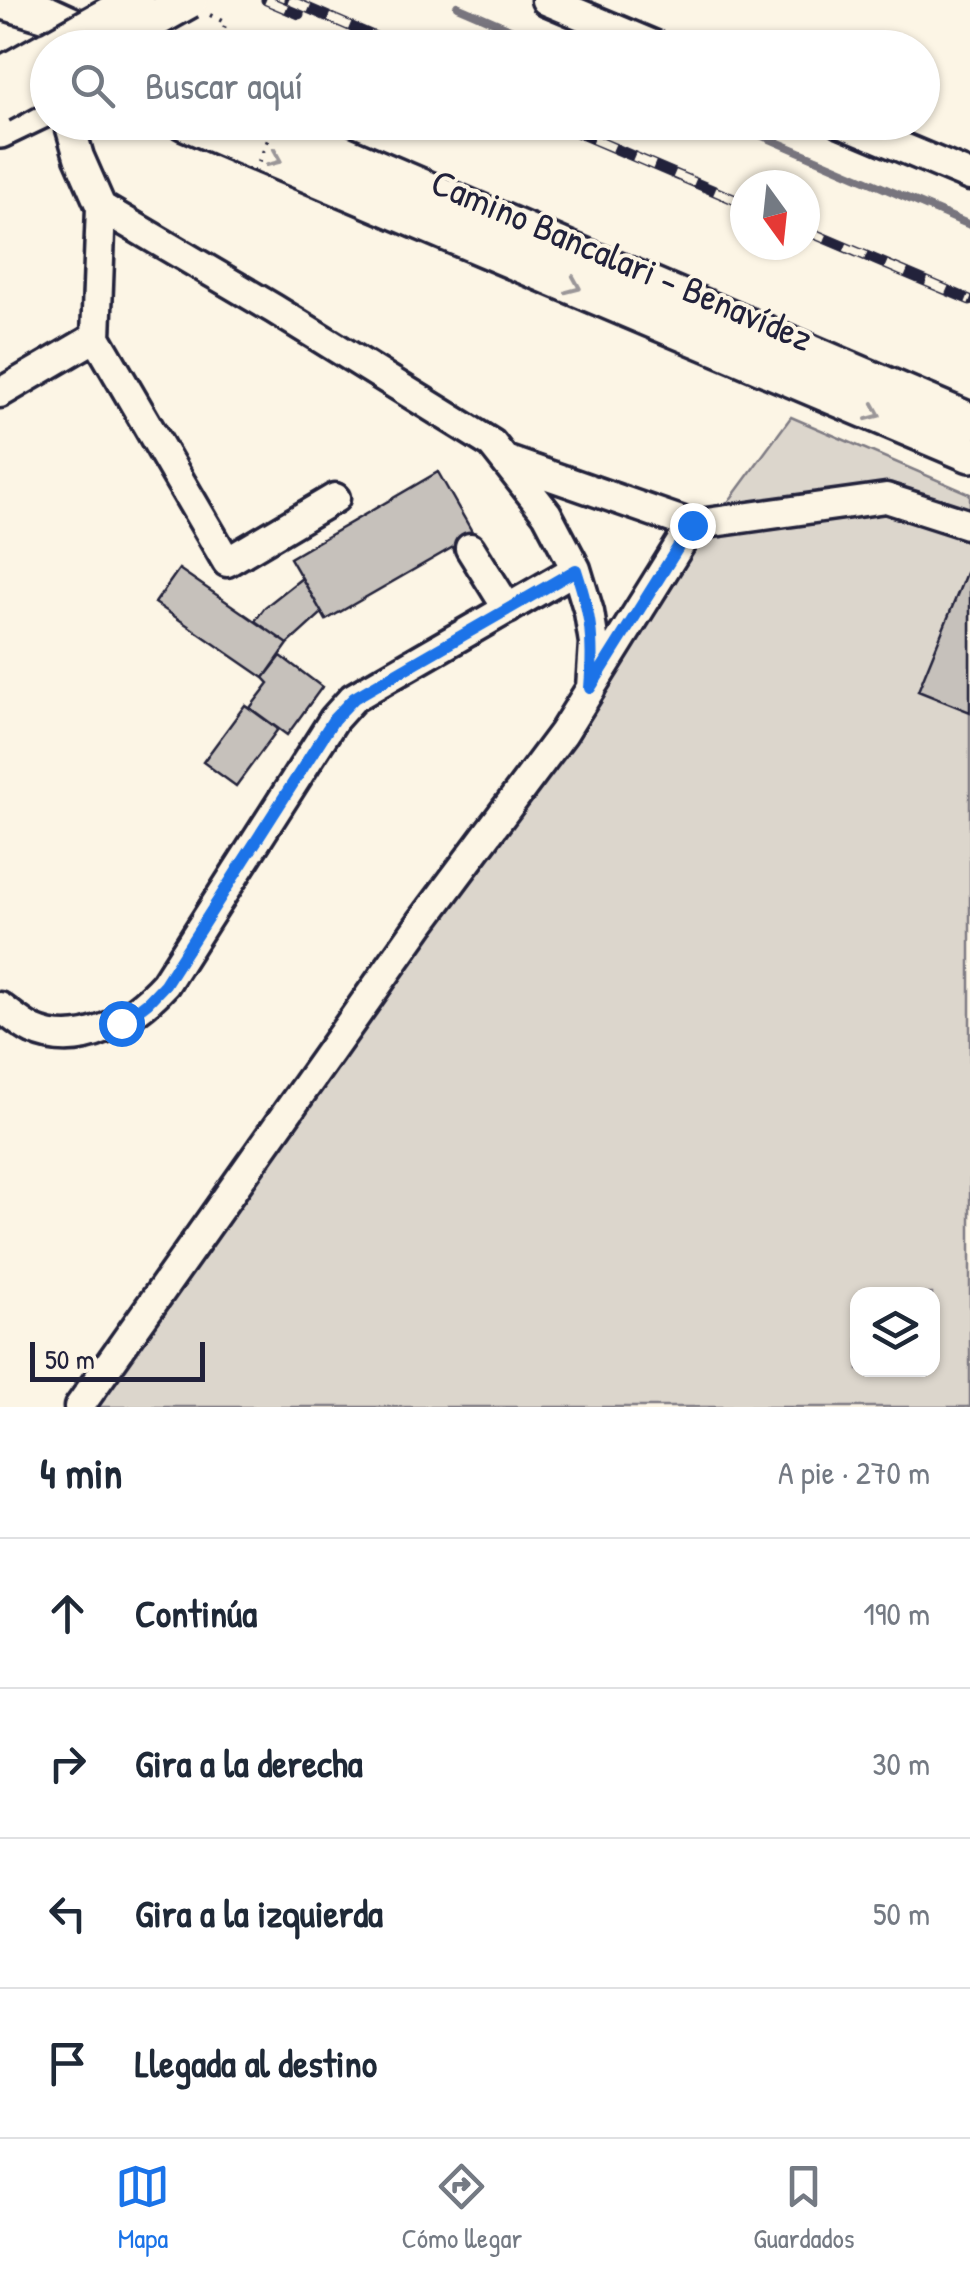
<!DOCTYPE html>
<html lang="es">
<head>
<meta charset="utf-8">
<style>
  :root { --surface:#fff; --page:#f6f6f7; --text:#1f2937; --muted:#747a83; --line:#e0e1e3; --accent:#1a73e8 }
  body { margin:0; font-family:"Patrick Hand",sans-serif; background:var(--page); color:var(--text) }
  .controls { position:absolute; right:30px; bottom:30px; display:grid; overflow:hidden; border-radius:20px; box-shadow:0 2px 8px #0004 }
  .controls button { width:90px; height:90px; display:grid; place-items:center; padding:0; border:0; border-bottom:2px solid var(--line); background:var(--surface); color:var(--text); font:50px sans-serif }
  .compass { position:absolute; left:730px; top:170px; width:90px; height:90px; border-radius:50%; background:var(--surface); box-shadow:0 2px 8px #0004; rotate:165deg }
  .scale { position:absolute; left:30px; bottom:25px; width:175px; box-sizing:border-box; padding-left:10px; border:5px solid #22223b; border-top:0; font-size:28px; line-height:35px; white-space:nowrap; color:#22223b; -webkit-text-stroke:8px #fcf5e5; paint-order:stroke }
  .stop { position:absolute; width:30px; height:30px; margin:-22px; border:8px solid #1a73e8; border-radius:50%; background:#fff }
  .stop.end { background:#1a73e8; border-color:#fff; box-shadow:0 2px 10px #0008 }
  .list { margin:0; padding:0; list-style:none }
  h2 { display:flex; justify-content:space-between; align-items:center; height:130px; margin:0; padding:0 40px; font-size:42px }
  h2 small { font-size:32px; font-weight:400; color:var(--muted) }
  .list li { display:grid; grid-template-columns:65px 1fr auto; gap:30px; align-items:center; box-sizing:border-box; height:150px; padding:0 40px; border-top:2px solid var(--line) }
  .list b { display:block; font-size:38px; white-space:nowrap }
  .list em { font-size:32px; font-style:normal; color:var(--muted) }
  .icon { flex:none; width:55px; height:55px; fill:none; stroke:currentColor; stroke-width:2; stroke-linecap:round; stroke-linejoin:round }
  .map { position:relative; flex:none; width:970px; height:1407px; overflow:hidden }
  .search { position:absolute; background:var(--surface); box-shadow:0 2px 8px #0004; left:30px; right:30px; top:30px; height:110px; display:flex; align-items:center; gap:25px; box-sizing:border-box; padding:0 35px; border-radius:55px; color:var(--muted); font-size:38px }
  .sheet { height:730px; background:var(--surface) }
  nav { display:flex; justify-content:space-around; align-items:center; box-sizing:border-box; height:140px; border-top:2px solid var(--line); background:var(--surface); font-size:28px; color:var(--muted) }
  nav a { display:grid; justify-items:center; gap:5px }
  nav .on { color:var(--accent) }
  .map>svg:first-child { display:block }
</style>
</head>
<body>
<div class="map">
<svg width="970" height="1407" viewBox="0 0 970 1407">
  <rect width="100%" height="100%" fill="#fcf5e5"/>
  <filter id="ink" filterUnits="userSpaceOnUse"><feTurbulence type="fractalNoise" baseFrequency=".01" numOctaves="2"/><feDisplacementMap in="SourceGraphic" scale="20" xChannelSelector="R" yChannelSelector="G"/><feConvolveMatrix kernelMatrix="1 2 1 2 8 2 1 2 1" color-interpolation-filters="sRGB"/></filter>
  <g filter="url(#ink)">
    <!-- green -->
    <path fill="#dcd6cc" stroke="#7f7c84" stroke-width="2.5" fill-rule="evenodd" d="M 791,417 L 970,494 L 970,1407 L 79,1407 L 591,688 ZM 858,1294 L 932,1294 L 932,1370 L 858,1370 Z"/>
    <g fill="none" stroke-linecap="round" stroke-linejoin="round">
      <!-- stream -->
      <path stroke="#78757e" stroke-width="8" d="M 457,6 L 554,48
        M 730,122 L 970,225"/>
    </g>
    <!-- building -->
    <path fill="#c6c1bb" stroke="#22223b" stroke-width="2.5" d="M 438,472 L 474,535 L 326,620 L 290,558 Z
      M 179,569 L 288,644 L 264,678 L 155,603 Z
      M 966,573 L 970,575 L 970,712 L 918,691 Z
      M 302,578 L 322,613 L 288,644 L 255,621 L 265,607 Z
      M 281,656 L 322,687 L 287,735 L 250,708 L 269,683 L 264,678 Z
      M 245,705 L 278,729 L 236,786 L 203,762 Z"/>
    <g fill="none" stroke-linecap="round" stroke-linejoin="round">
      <!-- minor casing -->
      <g stroke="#22223b" stroke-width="35">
        <path id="minor" d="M 546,0 L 660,48
          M 69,122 L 79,157 L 101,207 L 274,309 L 492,444 L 547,514 L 576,569 L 589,612 L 594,643 L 591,688 L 563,733 L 421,923 L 79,1407
          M 841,122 L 970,176
          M 101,207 L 96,337 L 227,562 L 335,498
          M 0,393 L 96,337
          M 508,461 L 692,525 L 593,684
          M 692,525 L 886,498 L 970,525
          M 470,548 L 508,609
          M 0,1007 C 10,1014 21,1024 33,1030 C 82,1052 133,1019 165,984 L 334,719 L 353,698 L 576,569"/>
      </g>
      <!-- major casing -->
      <g stroke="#22223b" stroke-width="42">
        <path id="major" d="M 0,0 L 47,14 L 104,40
          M 185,122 L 970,454
          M 269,122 L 970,421
          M 0,130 L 48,107"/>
      </g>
      <!-- path -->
      <path stroke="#22223b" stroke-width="4" stroke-dasharray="2.5 8" stroke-linecap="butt" d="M 210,15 L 226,23 L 216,48"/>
      <!-- minor -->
      <use href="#minor" stroke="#fcf5e5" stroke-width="28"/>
      <!-- major -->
      <use href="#major" stroke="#fcf5e5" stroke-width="35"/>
      <!-- rail casing -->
      <g stroke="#22223b" stroke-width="11">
        <path id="rail" d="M 266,0 L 299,14
          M 289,0 L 401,48
          M 553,122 L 745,204
          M 805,230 L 970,300"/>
      </g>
      <!-- rail -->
      <use href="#rail" stroke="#fcf5e5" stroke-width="8" stroke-dasharray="22" stroke-linecap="butt"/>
      <!-- major-bridge casing -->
      <g stroke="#22223b" stroke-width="42" stroke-linecap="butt">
        <path id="major-bridge" d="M 51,48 L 136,0
          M 103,48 L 189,0
          M 0,76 L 48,49
          M 0,104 L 48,78"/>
      </g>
      <!-- path-bridge -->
      <path stroke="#22223b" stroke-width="4" stroke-dasharray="2.5 8" stroke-linecap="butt" d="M 255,172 L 275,122"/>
      <!-- major-bridge -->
      <use href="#major-bridge" stroke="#fcf5e5" stroke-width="35"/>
    </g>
    <!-- one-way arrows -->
    <defs><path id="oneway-chevron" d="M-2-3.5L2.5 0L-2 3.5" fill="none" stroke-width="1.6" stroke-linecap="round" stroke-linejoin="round" transform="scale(2.5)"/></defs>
    <g stroke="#9a9698">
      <use href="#oneway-chevron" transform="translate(275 159) rotate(23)"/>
      <use href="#oneway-chevron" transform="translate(574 286) rotate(23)"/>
      <use href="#oneway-chevron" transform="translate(874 413) rotate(23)"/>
    </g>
  </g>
  <g fill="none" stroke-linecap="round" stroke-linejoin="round" filter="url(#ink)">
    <!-- route -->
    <path stroke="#1a73e8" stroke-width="12" d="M 121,1023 L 148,1002 L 165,984 L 334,719 L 354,698 L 576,570 C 591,616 594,639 590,688 L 692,525"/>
  </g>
  <g text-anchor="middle" stroke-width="8" stroke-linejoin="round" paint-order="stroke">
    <!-- street labels -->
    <g font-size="38" fill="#22223b" stroke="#fcf5e5">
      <text transform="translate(622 260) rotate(23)" y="13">Camino Bancalari - Benavídez</text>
    </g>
  </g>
</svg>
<div class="controls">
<button><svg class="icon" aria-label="layers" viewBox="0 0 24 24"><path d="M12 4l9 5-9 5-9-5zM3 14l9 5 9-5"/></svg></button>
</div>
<svg class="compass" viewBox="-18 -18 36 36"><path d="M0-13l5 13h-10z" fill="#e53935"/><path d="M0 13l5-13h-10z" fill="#747a83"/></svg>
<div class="scale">50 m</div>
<div class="stop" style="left:121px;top:1023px"></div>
<div class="stop end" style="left:692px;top:525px"></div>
<div class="search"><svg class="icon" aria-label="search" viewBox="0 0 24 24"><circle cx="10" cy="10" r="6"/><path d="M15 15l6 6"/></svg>Buscar aquí</div>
</div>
<section class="sheet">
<h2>4 min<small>A pie · 270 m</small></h2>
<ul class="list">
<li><svg class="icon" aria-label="ahead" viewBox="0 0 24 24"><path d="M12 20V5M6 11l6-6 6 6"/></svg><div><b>Continúa</b></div><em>190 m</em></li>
<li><svg class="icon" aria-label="right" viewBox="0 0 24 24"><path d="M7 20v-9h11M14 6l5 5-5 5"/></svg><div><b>Gira a la derecha</b></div><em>30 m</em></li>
<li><svg class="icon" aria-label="left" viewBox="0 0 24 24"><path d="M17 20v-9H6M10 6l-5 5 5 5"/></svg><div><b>Gira a la izquierda</b></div><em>50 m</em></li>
<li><svg class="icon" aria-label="arrive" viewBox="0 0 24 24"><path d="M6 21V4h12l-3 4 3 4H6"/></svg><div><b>Llegada al destino</b></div></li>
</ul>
</section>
<nav>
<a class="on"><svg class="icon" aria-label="map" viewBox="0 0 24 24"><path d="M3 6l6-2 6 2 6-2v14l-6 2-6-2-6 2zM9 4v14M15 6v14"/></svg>Mapa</a>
<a><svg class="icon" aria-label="directions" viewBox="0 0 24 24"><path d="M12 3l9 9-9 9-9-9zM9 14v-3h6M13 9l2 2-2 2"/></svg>Cómo llegar</a>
<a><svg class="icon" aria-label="saved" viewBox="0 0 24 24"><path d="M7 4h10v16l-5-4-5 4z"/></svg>Guardados</a>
</nav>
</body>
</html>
